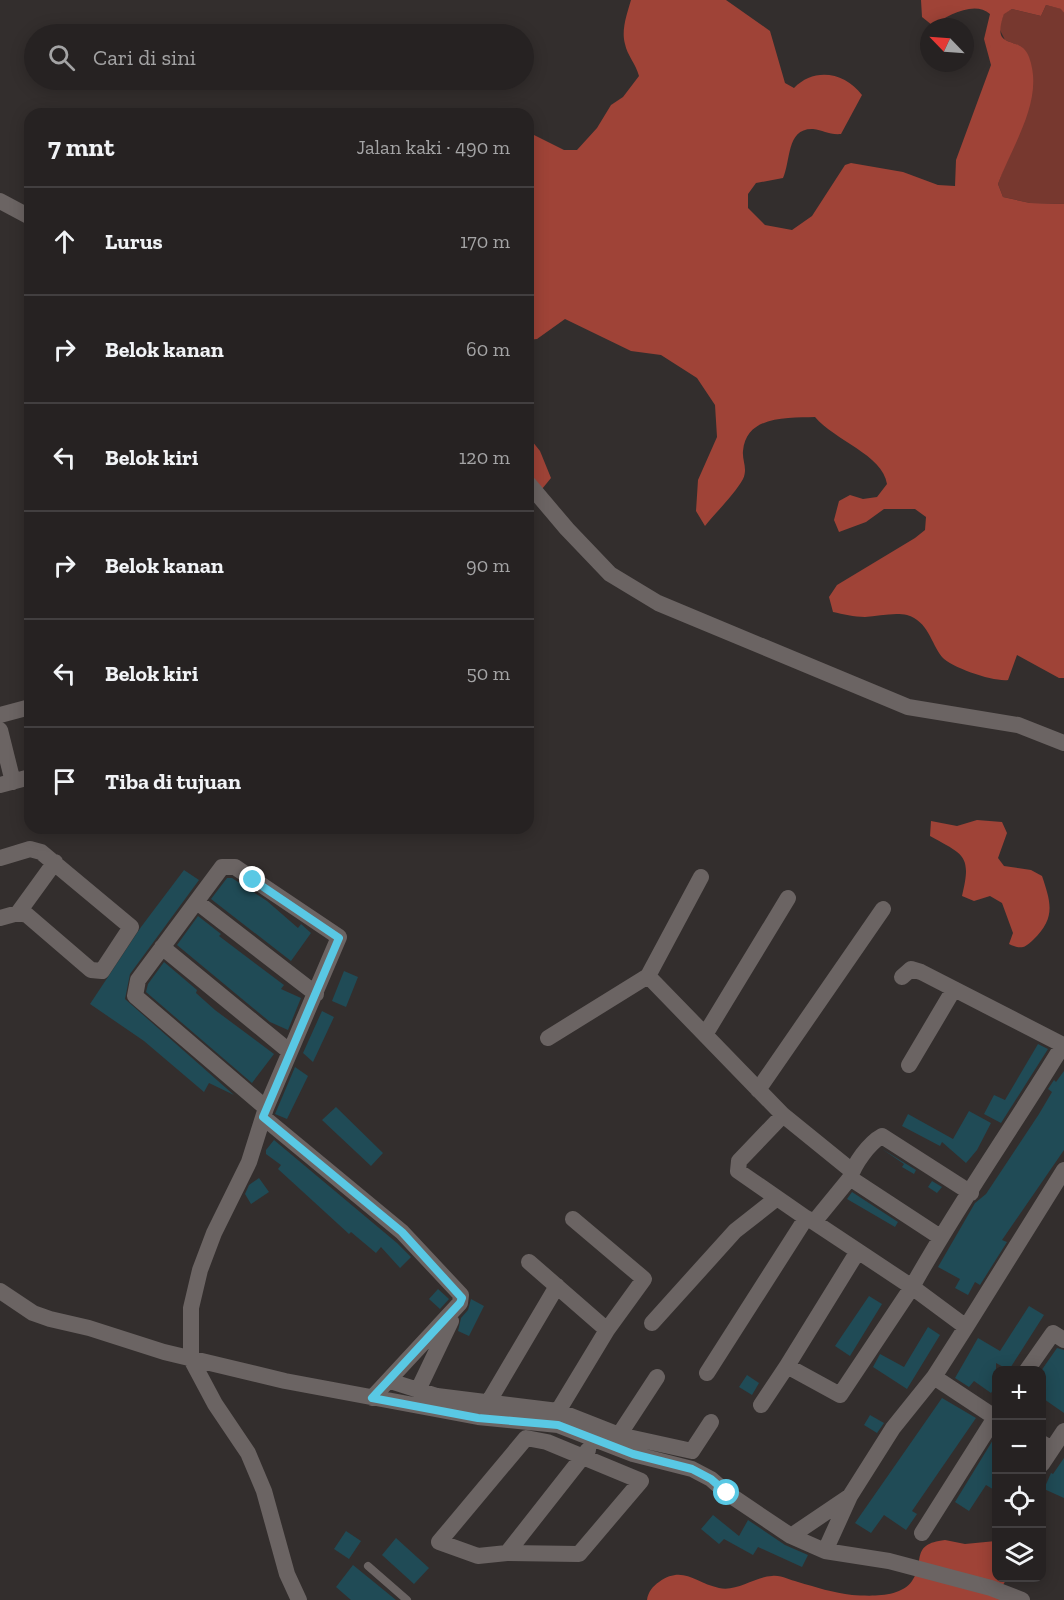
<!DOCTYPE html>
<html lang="id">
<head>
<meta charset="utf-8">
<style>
  :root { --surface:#262222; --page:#2e2a2a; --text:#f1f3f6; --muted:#a4a4a5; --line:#423f40 }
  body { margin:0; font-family:"Zilla Slab",serif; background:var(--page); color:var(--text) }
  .controls { position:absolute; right:18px; bottom:18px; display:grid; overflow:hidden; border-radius:12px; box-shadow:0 3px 15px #0003 }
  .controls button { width:54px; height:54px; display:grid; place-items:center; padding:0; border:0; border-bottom:2px solid var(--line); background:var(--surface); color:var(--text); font:30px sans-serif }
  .compass { position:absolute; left:920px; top:18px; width:54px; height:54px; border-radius:50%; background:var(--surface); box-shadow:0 3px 15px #0003; rotate:295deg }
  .stop { position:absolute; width:18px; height:18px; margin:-14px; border:4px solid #59c8e4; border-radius:50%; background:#fff }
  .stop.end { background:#59c8e4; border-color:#fff; box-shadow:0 2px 6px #0008 }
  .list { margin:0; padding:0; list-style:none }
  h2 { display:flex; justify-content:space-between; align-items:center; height:78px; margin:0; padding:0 24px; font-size:26px }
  h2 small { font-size:20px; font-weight:400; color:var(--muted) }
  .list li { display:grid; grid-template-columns:39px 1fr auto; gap:18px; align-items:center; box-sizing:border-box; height:108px; padding:0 24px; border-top:2px solid var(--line) }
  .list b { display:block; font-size:22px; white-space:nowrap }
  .list em { font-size:20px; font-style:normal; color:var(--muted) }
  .icon { flex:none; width:33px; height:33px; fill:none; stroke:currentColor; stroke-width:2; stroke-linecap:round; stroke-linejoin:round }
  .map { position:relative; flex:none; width:1064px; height:1600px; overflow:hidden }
  .search { position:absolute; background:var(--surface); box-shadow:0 3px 15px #0003; left:24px; top:24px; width:510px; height:66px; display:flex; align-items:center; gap:15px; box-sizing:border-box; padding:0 21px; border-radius:33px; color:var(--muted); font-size:22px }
  .panel { position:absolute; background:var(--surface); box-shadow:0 3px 15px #0003; left:24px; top:108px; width:510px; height:726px; border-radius:18px }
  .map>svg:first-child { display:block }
</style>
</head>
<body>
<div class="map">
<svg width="1064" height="1600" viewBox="0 0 1064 1600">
  <rect width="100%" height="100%" fill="#332e2d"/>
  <!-- green -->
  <path fill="#77382f" d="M 1046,5 L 1062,9 L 1064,13 L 1064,204 L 1030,203 L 1003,197 L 998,184 L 1007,159 L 1020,46 L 1005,40 L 999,28 L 1004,13 L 1012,9 L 1041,16 Z"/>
  <!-- forest -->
  <path fill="#9f4337" d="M 631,0 L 726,0 L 770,31 L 785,83 L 794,88 C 814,67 845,72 862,95 L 841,134 C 829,135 823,130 813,129 C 786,128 791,161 783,178 L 756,183 L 748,194 L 748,208 L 765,225 L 792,230 L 812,216 L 845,165 L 851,163 L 903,172 L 938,185 L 955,186 L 956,160 L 991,65 L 984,39 L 990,14 C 974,0 948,16 932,25 L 922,17 L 921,0 L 1064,0 L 1064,13 L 1061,9 L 1046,5 L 1041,16 L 1012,9 L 1004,14 C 990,53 1020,33 1029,57 C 1045,100 1012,145 998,184 L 1003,197 L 1030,203 L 1064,204 L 1064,678 L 1059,678 L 1017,655 L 1008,680 C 994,682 952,668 942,657 C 931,643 928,621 907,615 C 895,612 878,616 865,617 C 854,617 843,614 833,612 L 829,597 L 837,585 L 915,538 L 925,530 L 926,517 L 915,509 L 884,509 L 866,522 L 839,532 L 834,520 L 839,501 L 850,495 L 863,499 L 877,497 L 887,484 C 883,455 834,440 815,417 C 788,418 746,415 743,451 C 742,461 748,468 743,479 C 734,495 717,511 705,526 L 696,511 L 698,480 L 717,437 L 715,405 L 697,378 L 661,355 L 631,351 L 565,319 L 537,339 L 528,340 L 528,132 L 564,150 L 577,150 L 597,128 L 611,105 L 623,97 L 639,76 C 636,64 627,55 625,44 C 621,30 627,14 631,0 Z
    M 528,436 L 540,451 L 551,478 L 542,489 L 528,474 Z
    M 977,820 L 1002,822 L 1007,833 L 998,858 L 1004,866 L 1031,870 L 1042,876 C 1051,903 1056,918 1033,940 C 1024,949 1020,949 1009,944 L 1013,933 L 1002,903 L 990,896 L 974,901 L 962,896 C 972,855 964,855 930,836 L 931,821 L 957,826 Z
    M 945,1540 L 965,1544 L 996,1541 L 996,1578 L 1007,1578 L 999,1592 L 1001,1600 L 647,1600 C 648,1592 653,1586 659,1582 C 683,1565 695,1583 719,1588 C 737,1592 754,1577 772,1576 C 782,1575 789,1580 798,1582 C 815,1587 834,1593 852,1595 C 870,1596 900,1598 912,1581 C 926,1562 909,1544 945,1540 Z"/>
  <!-- building -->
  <path fill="#204b56" d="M 184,870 L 199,880 L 130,974 L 125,999 L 234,1095 L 209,1083 L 204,1092 L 144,1041 L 90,1004 L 141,927 Z
    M 227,878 L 232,878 L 267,901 L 298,928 L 301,924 L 311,933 L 291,961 L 211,899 Z
    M 198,916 L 221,934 L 219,936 L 284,985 L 281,989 L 301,998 L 288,1030 L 270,1022 L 177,945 Z
    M 164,962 L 197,990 L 196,993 L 215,1010 L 274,1054 L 252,1083 L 146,992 L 148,984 Z
    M 344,971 L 358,977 L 346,1007 L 332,1001 Z
    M 322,1011 L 334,1017 L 313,1062 L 303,1053 Z
    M 1038,1044 L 1048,1049 L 1001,1123 L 984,1114 L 994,1095 L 1005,1100 Z
    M 295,1067 L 308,1076 L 287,1119 L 275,1114 Z
    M 1064,1071 L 1064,1150 L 1002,1240 L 1007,1242 L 980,1285 L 975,1282 L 968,1295 L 955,1288 L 960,1279 L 938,1267 L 975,1203 L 986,1194 L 1039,1114 L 1052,1092 L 1048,1089 L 1054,1080 L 1056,1082 Z
    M 336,1107 L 383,1153 L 371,1166 L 322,1120 Z
    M 969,1111 L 991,1123 L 977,1150 L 966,1163 L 942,1142 L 940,1146 L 902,1126 L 908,1114 L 953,1139 Z
    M 274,1140 L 397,1243 L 411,1257 L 400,1268 L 381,1247 L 376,1253 L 351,1232 L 349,1234 L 278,1169 L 281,1165 L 266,1154 L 266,1150 Z
    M 882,1149 L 916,1170 L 914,1174 L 902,1167 L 904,1164 Z
    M 259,1178 L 269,1192 L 251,1204 L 245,1194 L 249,1185 Z
    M 932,1181 L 942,1187 L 937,1193 L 928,1187 Z
    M 852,1192 L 898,1222 L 895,1227 L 847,1199 Z
    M 438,1289 L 449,1299 L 440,1309 L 429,1299 Z
    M 869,1296 L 882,1304 L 850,1356 L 835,1346 Z
    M 471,1299 L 484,1306 L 469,1336 L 458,1331 L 461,1318 L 468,1310 Z
    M 1029,1306 L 1044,1315 L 1009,1370 L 996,1363 L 996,1385 L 991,1393 L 974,1381 L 969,1387 L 955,1378 L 978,1338 L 1000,1351 Z
    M 928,1327 L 940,1335 L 907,1389 L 873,1367 L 880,1354 L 904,1367 Z
    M 1057,1348 L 1064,1350 L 1064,1413 L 1041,1397 L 1041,1371 Z
    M 747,1375 L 759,1383 L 752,1395 L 739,1387 Z
    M 942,1398 L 976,1418 L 912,1511 L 917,1514 L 906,1530 L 884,1515 L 871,1533 L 855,1523 Z
    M 870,1415 L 884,1423 L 877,1433 L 864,1425 Z
    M 996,1435 L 996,1491 L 986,1485 L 969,1511 L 955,1502 Z
    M 1064,1458 L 1064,1498 L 1044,1489 L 1051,1473 L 1053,1474 Z
    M 713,1515 L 739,1536 L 748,1520 L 785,1545 L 808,1555 L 802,1567 L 758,1547 L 753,1555 L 724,1539 L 719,1544 L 701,1529 Z
    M 346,1531 L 361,1541 L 349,1559 L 334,1549 Z
    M 396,1538 L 429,1568 L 414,1584 L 382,1555 Z
    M 353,1565 L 396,1600 L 351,1600 L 336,1587 Z"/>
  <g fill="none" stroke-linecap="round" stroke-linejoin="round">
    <!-- service -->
    <path stroke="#6b6463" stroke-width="8" d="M 368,1566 L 407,1600"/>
    <!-- minor -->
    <path stroke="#6b6463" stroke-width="16" d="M 0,201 L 30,217
      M 528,483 L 567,529 L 610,574 L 658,603 L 908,707 L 1018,725 L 1064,743
      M 0,715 L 30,707
      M 0,730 L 13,782
      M 0,785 L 30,777
      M 0,858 L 30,849 L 41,852 L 131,927 L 102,971 L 91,970 L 27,915 L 18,913 L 0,918
      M 701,877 L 648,976 L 783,1115 L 852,1171
      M 197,902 L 316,994
      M 18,913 L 55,862
      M 162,947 L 290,1052
      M 902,977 L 911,969 L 921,972 L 1063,1045 C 1014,1126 958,1204 912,1287 L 966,1327
      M 706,1033 L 788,898
      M 548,1038 L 648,976
      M 909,1065 L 954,989
      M 758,1090 L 883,909
      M 266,1108 L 135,996 L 138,980 L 222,867 L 235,867 L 339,937 L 266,1108 L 249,1162 L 214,1233 L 200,1270 L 191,1308 L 191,1359 L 215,1404 L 248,1453 L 264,1491 L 287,1574 L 299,1600
      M 783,1115 L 739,1161 L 738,1171 L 806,1218 L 814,1222 L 912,1287 L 840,1395 L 787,1366 L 858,1251
      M 263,1117 L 402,1232 L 461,1295 L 460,1303 L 372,1398
      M 850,1178 L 940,1237
      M 573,1219 L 644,1279 L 607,1330
      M 814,1222 L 850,1178 C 854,1164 869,1143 882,1136 L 971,1193
      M 529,1262 L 607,1330 L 558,1411
      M 0,1291 L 33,1313 L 50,1319 L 89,1328 L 164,1352 L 285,1381 L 478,1417 L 558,1425 L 633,1454 L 692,1469 L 711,1479 L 727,1493 L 791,1536 L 825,1551 L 889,1561 L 991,1588 L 1022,1600
      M 652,1323 L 735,1231 L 777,1198
      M 1027,1370 L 1053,1333 L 1064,1340
      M 707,1373 L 806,1218
      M 934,1377 L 996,1418
      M 390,1381 L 437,1396 L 558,1411 L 619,1435 L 692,1451 L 711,1422
      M 418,1390 L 451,1321
      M 489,1401 L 557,1286
      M 761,1405 L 787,1366
      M 619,1435 L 657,1377
      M 526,1438 L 547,1442 L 641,1481 L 579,1554 L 507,1553 L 478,1556 L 439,1542 Z
      M 1042,1443 L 1052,1449 L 1064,1431
      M 1042,1464 L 1052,1449
      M 922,1533 L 996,1416
      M 791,1536 L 850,1496
      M 825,1551 L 850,1496 L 893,1428 L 934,1377 L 966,1327 L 1064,1170
      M 507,1553 L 588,1450"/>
  </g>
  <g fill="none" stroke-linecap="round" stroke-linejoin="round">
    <!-- route -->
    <path stroke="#59c8e4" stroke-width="8" d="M 253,880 L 339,938 L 263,1117 L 402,1232 L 462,1298 L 460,1303 L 372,1398 L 478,1418 L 558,1425 L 633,1454 L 692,1469 L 711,1479 L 727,1493"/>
  </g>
</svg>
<div class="controls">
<button>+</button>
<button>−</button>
<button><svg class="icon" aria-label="locate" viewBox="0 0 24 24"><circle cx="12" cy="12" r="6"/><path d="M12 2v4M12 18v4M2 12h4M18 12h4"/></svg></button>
<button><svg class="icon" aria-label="layers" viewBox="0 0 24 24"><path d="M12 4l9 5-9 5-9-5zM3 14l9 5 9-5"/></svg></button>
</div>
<svg class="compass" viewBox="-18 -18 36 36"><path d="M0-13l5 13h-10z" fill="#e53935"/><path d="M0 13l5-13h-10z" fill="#a4a4a5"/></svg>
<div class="stop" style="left:727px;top:1493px"></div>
<div class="stop end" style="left:253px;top:880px"></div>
<div class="search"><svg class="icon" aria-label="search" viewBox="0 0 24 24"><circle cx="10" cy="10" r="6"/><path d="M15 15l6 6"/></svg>Cari di sini</div>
<section class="panel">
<h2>7 mnt<small>Jalan kaki · 490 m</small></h2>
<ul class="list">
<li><svg class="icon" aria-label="ahead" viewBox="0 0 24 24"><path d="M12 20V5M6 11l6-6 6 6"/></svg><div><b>Lurus</b></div><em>170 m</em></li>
<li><svg class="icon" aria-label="right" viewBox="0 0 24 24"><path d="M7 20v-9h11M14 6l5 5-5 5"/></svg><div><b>Belok kanan</b></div><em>60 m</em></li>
<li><svg class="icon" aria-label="left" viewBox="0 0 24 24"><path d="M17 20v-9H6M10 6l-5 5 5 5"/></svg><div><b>Belok kiri</b></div><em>120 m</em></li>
<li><svg class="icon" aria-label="right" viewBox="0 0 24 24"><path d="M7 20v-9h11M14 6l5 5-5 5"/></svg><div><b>Belok kanan</b></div><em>90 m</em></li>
<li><svg class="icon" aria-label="left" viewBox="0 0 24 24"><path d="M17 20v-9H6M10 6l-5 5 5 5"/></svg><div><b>Belok kiri</b></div><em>50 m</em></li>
<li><svg class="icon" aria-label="arrive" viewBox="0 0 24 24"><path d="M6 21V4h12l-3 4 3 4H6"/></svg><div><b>Tiba di tujuan</b></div></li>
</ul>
</section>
</div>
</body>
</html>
